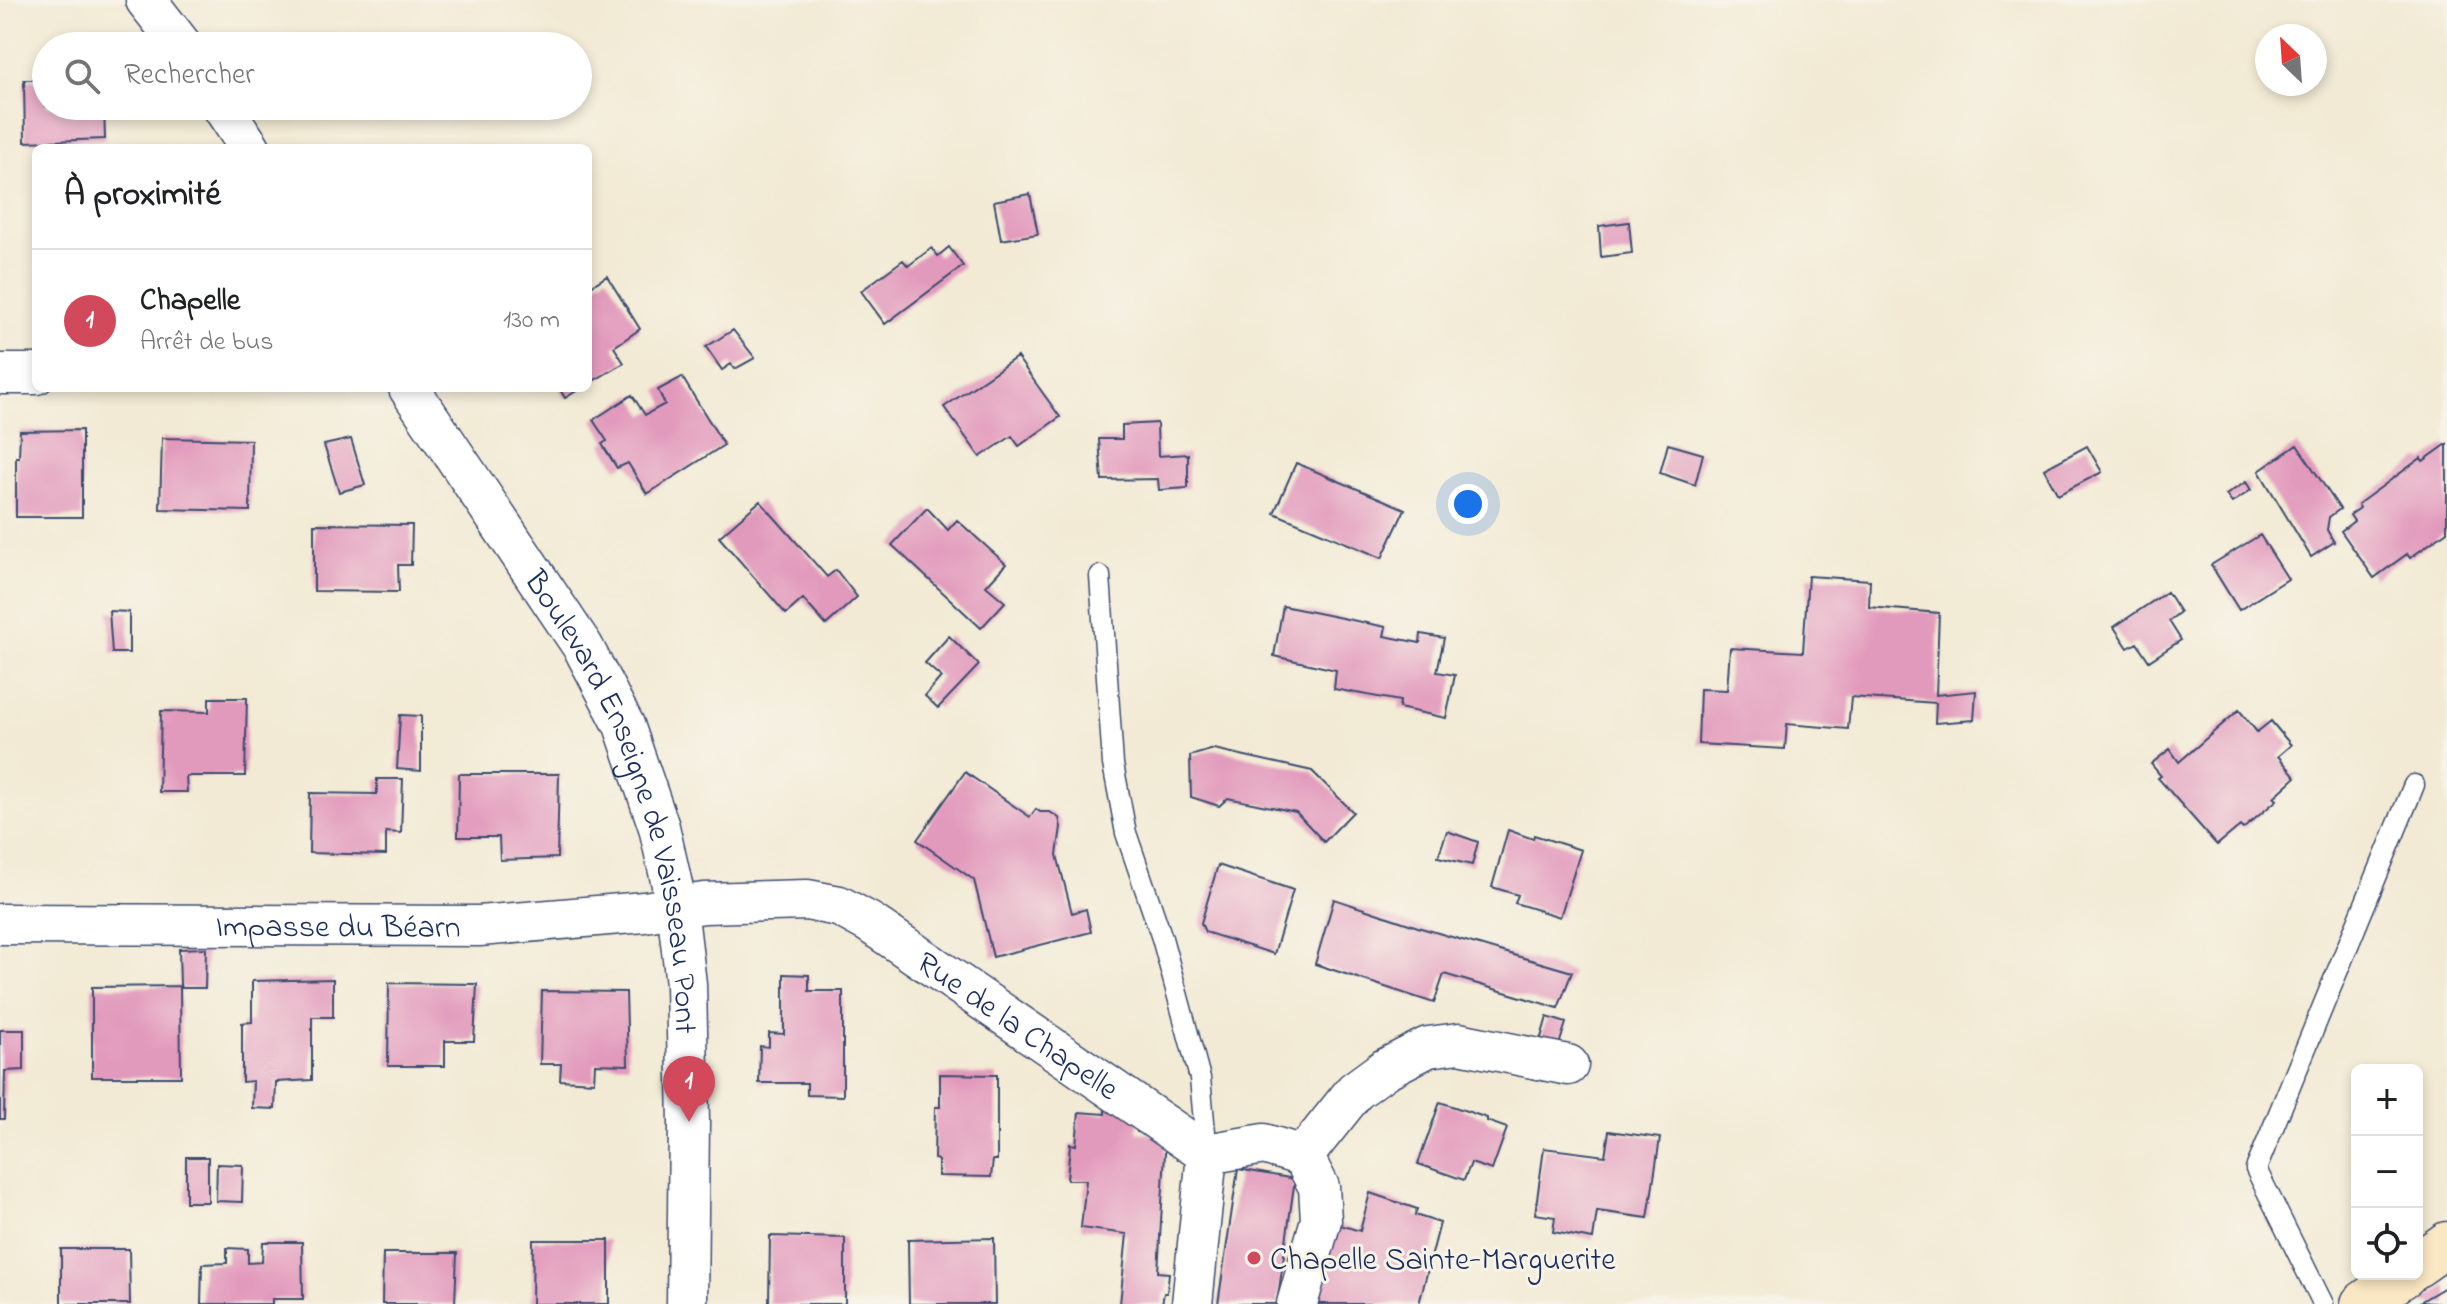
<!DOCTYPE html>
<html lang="fr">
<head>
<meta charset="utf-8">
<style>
  :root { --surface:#fff; --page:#f6f6f6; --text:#202124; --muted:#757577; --line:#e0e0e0; --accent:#d1495b }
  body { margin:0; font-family:"Indie Flower",sans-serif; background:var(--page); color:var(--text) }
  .controls { position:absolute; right:24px; bottom:24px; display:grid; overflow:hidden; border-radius:12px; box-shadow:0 4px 12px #0003 }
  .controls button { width:72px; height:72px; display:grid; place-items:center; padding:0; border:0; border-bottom:2px solid var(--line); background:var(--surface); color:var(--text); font:40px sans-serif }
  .compass { position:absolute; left:2255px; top:24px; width:72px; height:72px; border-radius:50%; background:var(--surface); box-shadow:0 4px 12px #0003; rotate:335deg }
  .you { position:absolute; left:1468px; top:504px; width:28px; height:28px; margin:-20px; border:6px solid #fff; border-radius:50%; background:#1a73e8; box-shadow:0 0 0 12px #1a73e833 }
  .badge { display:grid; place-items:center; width:52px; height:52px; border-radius:50%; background:var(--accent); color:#fff; font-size:26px; font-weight:700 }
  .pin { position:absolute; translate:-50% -66px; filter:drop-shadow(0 2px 4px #0008) }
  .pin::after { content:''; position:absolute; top:42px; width:28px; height:24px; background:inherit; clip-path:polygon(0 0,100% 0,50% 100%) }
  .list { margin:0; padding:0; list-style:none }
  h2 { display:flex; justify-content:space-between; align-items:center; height:104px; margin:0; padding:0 32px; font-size:34px }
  h2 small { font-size:26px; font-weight:400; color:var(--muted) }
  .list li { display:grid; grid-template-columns:52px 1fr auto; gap:24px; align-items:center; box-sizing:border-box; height:144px; padding:0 32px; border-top:2px solid var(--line) }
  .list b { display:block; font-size:30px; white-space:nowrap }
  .list p { margin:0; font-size:26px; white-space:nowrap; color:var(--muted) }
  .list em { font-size:26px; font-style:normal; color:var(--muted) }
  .icon { flex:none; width:44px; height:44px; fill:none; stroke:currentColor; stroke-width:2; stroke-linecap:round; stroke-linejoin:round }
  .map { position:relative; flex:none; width:2447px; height:1304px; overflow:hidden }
  .search { position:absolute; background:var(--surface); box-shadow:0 4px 12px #0003; left:32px; top:32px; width:560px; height:88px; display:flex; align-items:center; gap:20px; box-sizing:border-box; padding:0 28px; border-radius:44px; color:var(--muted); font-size:30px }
  .panel { position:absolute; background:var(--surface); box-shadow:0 4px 12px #0003; left:32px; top:144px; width:560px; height:248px; border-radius:12px }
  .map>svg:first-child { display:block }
</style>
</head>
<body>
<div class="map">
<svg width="2447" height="1304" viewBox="0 0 2447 1304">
  <rect width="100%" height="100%" fill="#f7f3e8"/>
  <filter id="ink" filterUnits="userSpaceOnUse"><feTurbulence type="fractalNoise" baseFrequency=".0125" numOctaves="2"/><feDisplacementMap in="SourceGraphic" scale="16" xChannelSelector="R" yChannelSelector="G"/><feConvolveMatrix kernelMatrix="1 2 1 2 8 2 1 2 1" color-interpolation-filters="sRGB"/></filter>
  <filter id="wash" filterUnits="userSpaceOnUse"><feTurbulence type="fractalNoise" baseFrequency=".006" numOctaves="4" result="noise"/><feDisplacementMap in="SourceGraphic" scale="32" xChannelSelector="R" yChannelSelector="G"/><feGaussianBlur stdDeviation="1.8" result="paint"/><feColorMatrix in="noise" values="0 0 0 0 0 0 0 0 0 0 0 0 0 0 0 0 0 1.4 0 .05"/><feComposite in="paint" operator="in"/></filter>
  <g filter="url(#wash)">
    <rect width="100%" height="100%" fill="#f2ead4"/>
    <g id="blocks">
      <!-- building -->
      <path fill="#e29abc" d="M 42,58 L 46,58 L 46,106 L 104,106 L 105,139 L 25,142 L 24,80 L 41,80 Z
        M 1030,194 L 1038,234 L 1001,240 L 994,201 Z
        M 1629,222 L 1632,253 L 1601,257 L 1599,226 Z
        M 949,247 L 963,266 L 885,324 L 861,291 L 903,260 L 908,266 L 932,248 L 938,256 Z
        M 607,276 L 640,329 L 614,347 L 624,363 L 588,384 L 588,288 Z
        M 733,330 L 755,358 L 735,369 L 731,364 L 722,370 L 706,347 Z
        M 1017,357 L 1060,417 L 1019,446 L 1012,436 L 980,457 L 944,407 Z
        M 682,377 L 724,445 L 647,494 L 628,463 L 617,468 L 602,444 L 607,441 L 593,420 L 632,395 L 645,415 L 665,404 L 658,390 Z
        M 559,388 L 581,388 L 565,398 Z
        M 1157,423 L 1158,456 L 1188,454 L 1188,488 L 1159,490 L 1158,479 L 1102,480 L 1099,439 L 1122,439 L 1122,425 Z
        M 82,430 L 82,517 L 16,517 L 16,457 L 19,457 L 20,431 Z
        M 162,438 L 251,440 L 250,511 L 160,509 Z
        M 351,439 L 365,485 L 339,492 L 324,445 Z
        M 1668,444 L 1703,454 L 1695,485 L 1660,473 Z
        M 2447,444 L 2447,531 L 2410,558 L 2407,554 L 2374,578 L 2341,531 L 2354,521 L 2350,515 L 2360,508 L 2358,504 L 2421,458 L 2423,461 Z
        M 2297,445 L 2340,509 L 2329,517 L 2327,530 L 2334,542 L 2311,557 L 2259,471 Z
        M 2087,446 L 2102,472 L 2058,495 L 2044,469 Z
        M 1296,463 L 1405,509 L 1382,558 L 1274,513 Z
        M 2246,482 L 2251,490 L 2232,503 L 2226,495 Z
        M 760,501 L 827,577 L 836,570 L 857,597 L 826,625 L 803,599 L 786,614 L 719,537 Z
        M 927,508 L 948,530 L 957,520 L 1006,564 L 986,586 L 1005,602 L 981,628 L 892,545 Z
        M 314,524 L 412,525 L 411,565 L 398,565 L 399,592 L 314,591 Z
        M 2260,535 L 2288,579 L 2239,610 L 2211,565 Z
        M 1808,576 L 1870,580 L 1869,607 L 1939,613 L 1936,695 L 1976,691 L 1974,720 L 1935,723 L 1936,703 L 1851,697 L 1848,729 L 1787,724 L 1785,749 L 1698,744 L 1700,689 L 1727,690 L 1730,648 L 1803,652 Z
        M 2167,592 L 2180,612 L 2169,621 L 2181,640 L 2149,661 L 2137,643 L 2128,648 L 2114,627 Z
        M 1283,606 L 1386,627 L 1384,636 L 1420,643 L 1421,634 L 1444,638 L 1437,672 L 1455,675 L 1446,718 L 1399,708 L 1400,701 L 1334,689 L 1336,670 L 1274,656 Z
        M 109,611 L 129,612 L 129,653 L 112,653 Z
        M 949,636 L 979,665 L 938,708 L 925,696 L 941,677 L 925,663 Z
        M 209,698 L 247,698 L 245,776 L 186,776 L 187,792 L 159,792 L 161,711 L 209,712 Z
        M 2239,710 L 2257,732 L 2271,721 L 2291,745 L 2278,756 L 2296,777 L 2274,797 L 2277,800 L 2243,829 L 2240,826 L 2217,845 L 2158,778 L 2161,776 L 2151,764 L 2170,749 L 2179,762 Z
        M 400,715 L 421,716 L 421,771 L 397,769 Z
        M 1214,749 L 1312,771 L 1353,812 L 1324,842 L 1296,812 L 1228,798 L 1219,806 L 1191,797 L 1190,756 Z
        M 965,772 L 1030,817 L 1036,809 L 1040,812 L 1050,812 L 1059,818 L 1061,827 L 1057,855 L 1072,913 L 1086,909 L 1091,932 L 993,957 L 974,880 L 917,840 Z
        M 459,774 L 559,774 L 557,858 L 500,860 L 499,837 L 458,837 Z
        M 377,779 L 403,779 L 401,833 L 386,832 L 386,855 L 309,853 L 310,793 L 377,794 Z
        M 1508,830 L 1533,839 L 1534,835 L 1581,850 L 1560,917 L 1515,903 L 1518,895 L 1492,887 Z
        M 1447,831 L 1478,842 L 1472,865 L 1438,857 Z
        M 1218,865 L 1293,890 L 1274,954 L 1205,932 L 1201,923 Z
        M 1334,899 L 1421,928 L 1572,972 L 1558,1008 L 1444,974 L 1434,1003 L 1315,964 Z
        M 206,948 L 205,988 L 182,988 L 180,985 L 179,949 Z
        M 784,974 L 809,975 L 809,991 L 843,991 L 843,1096 L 807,1095 L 807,1083 L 759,1083 L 760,1046 L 769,1047 L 769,1033 L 784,1034 Z
        M 333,979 L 333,1017 L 312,1017 L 312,1080 L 276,1082 L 275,1109 L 252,1108 L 253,1081 L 242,1082 L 242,1023 L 252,1022 L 252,981 Z
        M 389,983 L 477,984 L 474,1041 L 445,1041 L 445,1066 L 388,1066 Z
        M 180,986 L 181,1077 L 92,1077 L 92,987 Z
        M 542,991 L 626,992 L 628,1065 L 595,1064 L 594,1082 L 560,1080 L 561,1064 L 540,1064 Z
        M 1547,1017 L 1566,1023 L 1558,1048 L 1540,1041 Z
        M 0,1030 L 24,1030 L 24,1070 L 5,1071 L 4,1119 L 0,1119 Z
        M 940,1074 L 997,1075 L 997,1160 L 993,1160 L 991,1177 L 938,1176 L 938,1160 L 934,1159 L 935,1107 L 940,1107 Z
        M 1106,1097 L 1139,1119 L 1137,1132 L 1166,1136 L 1158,1272 L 1169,1273 L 1167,1293 L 1164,1293 L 1162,1304 L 1120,1304 L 1127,1234 L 1081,1228 L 1086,1180 L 1067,1180 L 1070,1144 L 1076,1145 L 1079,1112 L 1105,1114 Z
        M 1440,1102 L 1487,1118 L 1487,1121 L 1507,1128 L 1492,1170 L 1471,1163 L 1464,1180 L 1418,1164 Z
        M 1609,1131 L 1660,1138 L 1648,1218 L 1597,1211 L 1593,1239 L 1553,1232 L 1555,1217 L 1535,1214 L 1544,1148 L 1605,1156 Z
        M 186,1157 L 208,1157 L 208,1202 L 186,1202 Z
        M 217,1164 L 243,1165 L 242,1202 L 216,1201 Z
        M 1238,1169 L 1295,1179 L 1277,1304 L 1218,1304 Z
        M 1370,1193 L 1417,1209 L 1415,1215 L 1440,1223 L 1419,1304 L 1311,1304 L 1334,1223 L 1360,1231 Z
        M 770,1236 L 845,1238 L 845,1304 L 769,1304 Z
        M 994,1238 L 995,1304 L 909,1304 L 908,1240 Z
        M 533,1240 L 609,1240 L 609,1304 L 532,1304 Z
        M 263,1242 L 302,1242 L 303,1299 L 272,1299 L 272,1304 L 201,1304 L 202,1264 L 227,1263 L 227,1248 L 248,1249 L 248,1263 L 262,1262 Z
        M 61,1249 L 129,1249 L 130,1304 L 61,1304 Z
        M 383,1253 L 457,1253 L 455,1304 L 382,1304 Z
        M 2447,1286 L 2447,1304 L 2420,1302 Z"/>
    </g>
  </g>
  <g filter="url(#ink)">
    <use href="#blocks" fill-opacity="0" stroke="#3b4b70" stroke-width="2"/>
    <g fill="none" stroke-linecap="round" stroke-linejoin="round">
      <!-- lane casing -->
      <g stroke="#3b4b70" stroke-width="23">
        <path id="lane" d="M 1100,576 L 1113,764 L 1126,833 L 1162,938 L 1200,1078 L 1207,1154
          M 2323,1304 L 2256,1169 L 2414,785"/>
      </g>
      <!-- street casing -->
      <g stroke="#3b4b70" stroke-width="43">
        <g id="street">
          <path d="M 146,0 L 182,46"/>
          <path d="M 222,106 L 250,148"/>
          <path d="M 0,374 L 36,374"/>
          <path id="s1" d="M 409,388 L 583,647 L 624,725 L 659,827 L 677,907 L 686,984 L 689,1122 L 687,1304"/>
          <path id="s2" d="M 0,924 L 479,926 L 644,912 L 704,903 L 807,900 L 839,906 L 870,923 L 1207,1154"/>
          <path d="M 1207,1154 L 1264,1144 L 1303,1156 L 1319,1187 L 1321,1220 L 1297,1304"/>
          <path d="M 1303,1156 L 1355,1091 L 1385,1069 L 1428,1047 L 1459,1043 L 1568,1065"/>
          <path d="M 1192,1304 L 1207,1154"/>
        </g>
      </g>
      <!-- secondary casing -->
      <g stroke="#3b4b70" stroke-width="47">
        <path id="secondary" d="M 2417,1265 L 2447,1244
          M 2363,1304 L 2405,1274"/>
      </g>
      <!-- lane -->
      <use href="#lane" stroke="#fff" stroke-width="20"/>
      <!-- street -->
      <use href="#street" stroke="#fff" stroke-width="40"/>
      <!-- secondary -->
      <use href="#secondary" stroke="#fae7c3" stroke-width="44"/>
    </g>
  </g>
  <!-- markers -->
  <circle fill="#d1495b" stroke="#f7f3e8" stroke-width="3" cx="1254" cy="1258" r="8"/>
  <g text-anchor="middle" stroke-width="6" stroke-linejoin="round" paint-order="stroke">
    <!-- street labels -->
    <g font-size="32" fill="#1b2f5e" stroke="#f7f3e8">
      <text dy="11" stroke="none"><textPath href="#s1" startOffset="470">Boulevard Enseigne de Vaisseau Pont</textPath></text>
      <text dy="11" stroke="none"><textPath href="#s2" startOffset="338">Impasse du Béarn</textPath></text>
      <text dy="11" stroke="none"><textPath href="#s2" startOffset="1056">Rue de la Chapelle</textPath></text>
    </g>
    <!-- poi labels -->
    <g font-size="32" fill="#1b2f5e" stroke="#f7f3e8" text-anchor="start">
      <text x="1270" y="1269">Chapelle Sainte-Marguerite</text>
    </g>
  </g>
</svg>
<div class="controls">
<button>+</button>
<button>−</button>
<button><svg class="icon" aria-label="locate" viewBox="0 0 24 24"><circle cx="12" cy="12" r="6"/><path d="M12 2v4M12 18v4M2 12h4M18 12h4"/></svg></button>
</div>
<svg class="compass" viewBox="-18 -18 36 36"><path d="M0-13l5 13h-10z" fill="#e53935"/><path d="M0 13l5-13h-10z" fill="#757577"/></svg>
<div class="you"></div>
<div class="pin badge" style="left:689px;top:1122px">1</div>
<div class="search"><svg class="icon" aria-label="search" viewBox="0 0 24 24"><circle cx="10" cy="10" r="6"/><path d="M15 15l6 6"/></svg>Rechercher</div>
<section class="panel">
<h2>À proximité<small></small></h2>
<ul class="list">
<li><span class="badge">1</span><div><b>Chapelle</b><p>Arrêt de bus</p></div><em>130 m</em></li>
</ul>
</section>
</div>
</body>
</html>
